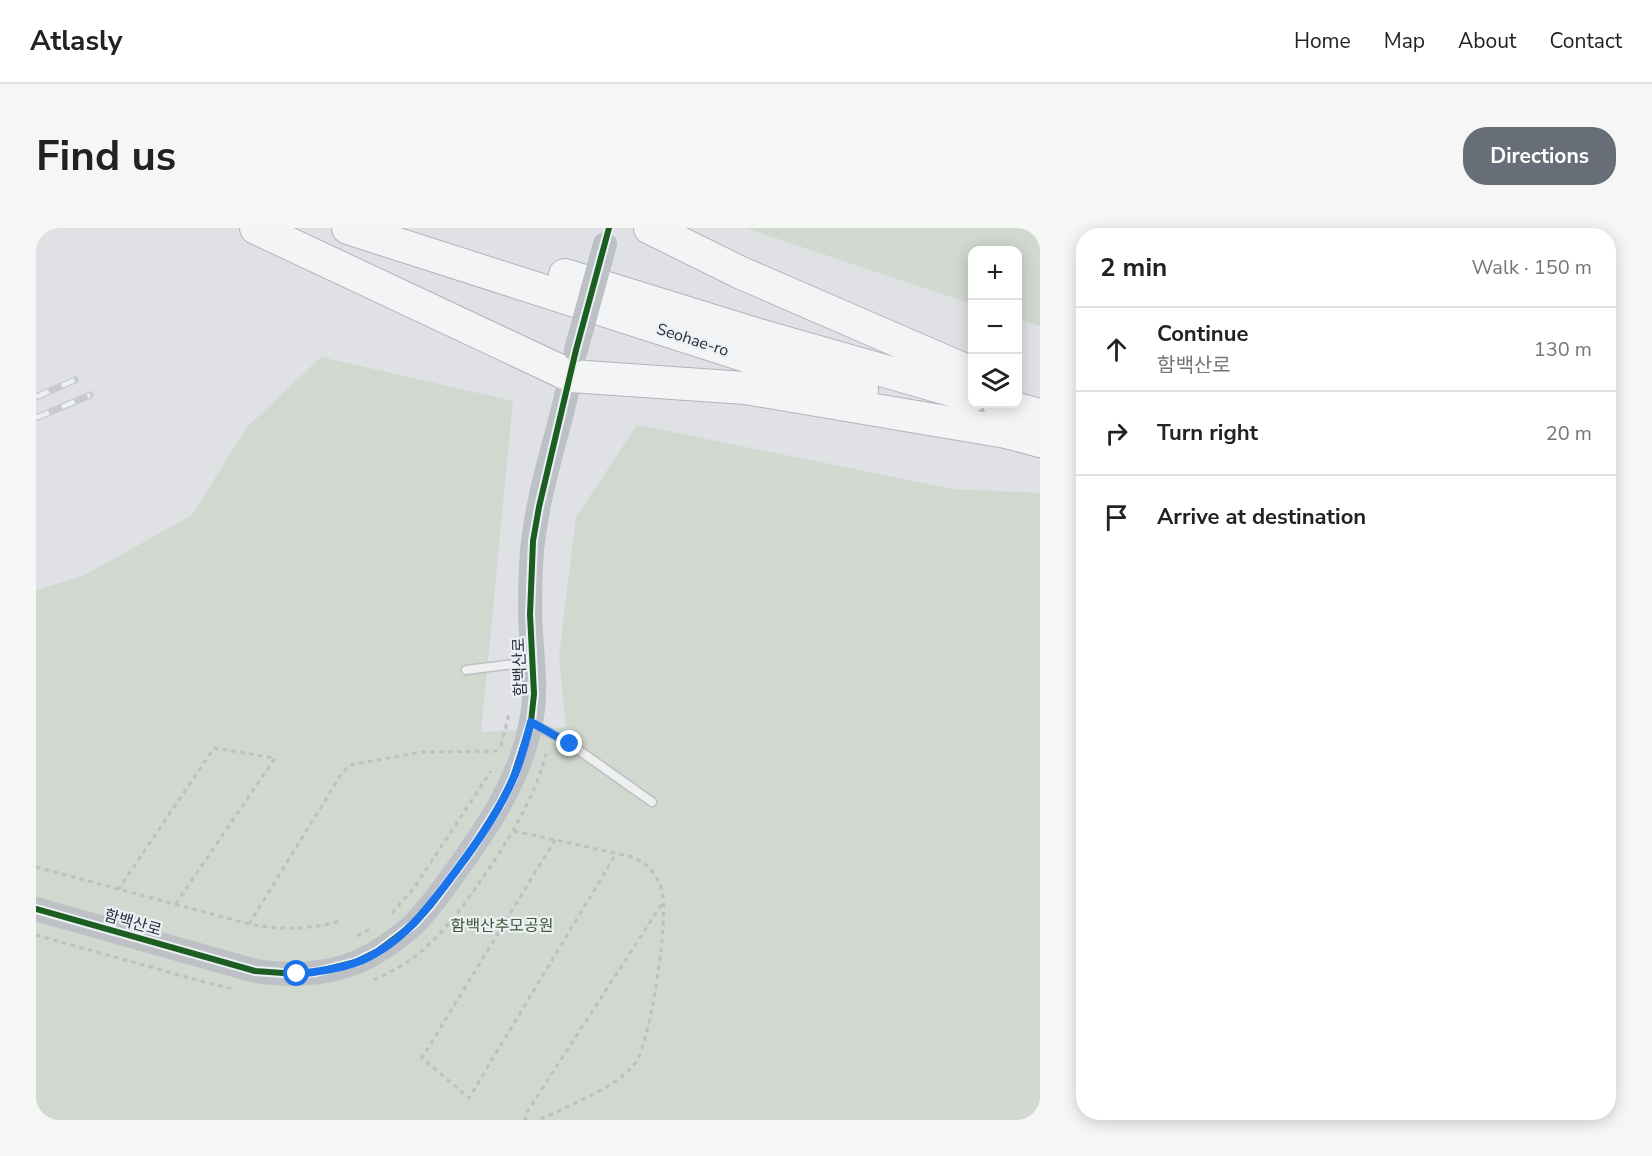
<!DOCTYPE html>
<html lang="en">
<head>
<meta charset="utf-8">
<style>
  :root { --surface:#fff; --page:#f6f6f6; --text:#222; --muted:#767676; --line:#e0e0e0; --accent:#676e77 }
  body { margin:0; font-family:"Nunito Sans","Noto Sans KR",sans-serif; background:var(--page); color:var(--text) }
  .controls { position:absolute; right:18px; top:18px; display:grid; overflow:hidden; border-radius:12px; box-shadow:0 3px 15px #0003 }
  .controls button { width:54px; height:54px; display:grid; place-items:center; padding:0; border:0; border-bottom:2px solid var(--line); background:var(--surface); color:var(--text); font:30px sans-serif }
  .stop { position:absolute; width:18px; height:18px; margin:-14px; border:4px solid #1a73e8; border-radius:50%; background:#fff }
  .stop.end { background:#1a73e8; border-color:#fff; box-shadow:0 2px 6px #0008 }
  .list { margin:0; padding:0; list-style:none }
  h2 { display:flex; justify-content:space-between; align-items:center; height:78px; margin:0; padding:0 24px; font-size:26px }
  h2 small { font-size:20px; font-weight:400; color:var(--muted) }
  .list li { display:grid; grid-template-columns:39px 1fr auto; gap:18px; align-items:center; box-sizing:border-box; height:84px; padding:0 24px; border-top:2px solid var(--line) }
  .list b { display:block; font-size:22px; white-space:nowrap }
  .list p { margin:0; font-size:20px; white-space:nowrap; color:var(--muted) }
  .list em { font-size:20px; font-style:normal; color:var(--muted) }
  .icon { flex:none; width:33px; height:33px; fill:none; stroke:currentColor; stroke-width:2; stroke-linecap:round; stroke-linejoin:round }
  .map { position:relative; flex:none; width:1004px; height:892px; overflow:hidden; border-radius:24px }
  header { display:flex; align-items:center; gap:36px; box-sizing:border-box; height:84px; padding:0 30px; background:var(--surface); border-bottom:2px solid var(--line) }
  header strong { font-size:28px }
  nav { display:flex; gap:33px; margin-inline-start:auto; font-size:21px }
  .intro { display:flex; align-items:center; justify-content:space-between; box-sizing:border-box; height:144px; padding:0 36px }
  h1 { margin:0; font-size:42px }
  .button { padding:15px 27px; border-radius:24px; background:var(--accent); color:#fff; font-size:21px; font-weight:700 }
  main { display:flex; gap:36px; padding:0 36px }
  aside { flex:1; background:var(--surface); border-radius:24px; box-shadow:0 3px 15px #0003 }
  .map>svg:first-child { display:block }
</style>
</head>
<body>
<header>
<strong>Atlasly</strong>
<nav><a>Home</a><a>Map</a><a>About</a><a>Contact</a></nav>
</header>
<div class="intro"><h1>Find us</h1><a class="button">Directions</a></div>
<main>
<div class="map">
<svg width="1004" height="892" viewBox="0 0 1004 892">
  <rect width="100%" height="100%" fill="#dfe1e4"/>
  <!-- green -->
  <path fill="#d0d8cf" d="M 709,0 L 1004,0 L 1004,98 L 982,91 L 981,22 L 936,22 L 936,76 Z
    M 285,129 L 477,173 L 445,504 L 530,499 L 523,428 L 540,289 L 601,197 L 917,261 L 1004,265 L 1004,892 L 0,892 L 0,362 L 47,348 L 156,287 L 211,199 Z"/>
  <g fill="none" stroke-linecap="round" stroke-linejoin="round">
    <!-- lane casing -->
    <g stroke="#bdbfc2" stroke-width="11">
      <path id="lane" d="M 430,442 L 494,434
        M 498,496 L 534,516 L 616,574"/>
    </g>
    <!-- highway casing -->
    <g stroke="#b1b4b9" stroke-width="34">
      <path id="highway" d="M 220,0 L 535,148 L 709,160 L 970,204
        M 312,0 L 729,134 L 826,162
        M 614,0 L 703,44 L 936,145
        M 529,47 L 723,107 L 936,168
        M 963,176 L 1004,187
        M 952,199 L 1004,213"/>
    </g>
    <!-- path -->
    <path stroke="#bdc0c3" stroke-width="3" stroke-dasharray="4.5 4.5" stroke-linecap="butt" d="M 465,518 L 473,486
      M 478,603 L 597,629 C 612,636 622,647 626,663 C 633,690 615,811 600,834 C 583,859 531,878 503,892
      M 519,612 L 386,830 L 433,870 L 580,626
      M 0,639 L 213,696 C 245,702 272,702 304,693
      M 82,662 L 178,520 L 239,530 L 139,677
      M 356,685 L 378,660 L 455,543
      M 213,696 L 306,545 L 314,537 L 385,524 L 464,523
      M 0,707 L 168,754 L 198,761
      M 321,708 L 334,701
      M 338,752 C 350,746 363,740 374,732 C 406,709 428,677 450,645 C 475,608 498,570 510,526
      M 491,892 L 489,891 L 491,884 L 627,674"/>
    <!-- lane -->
    <use href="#lane" stroke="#eeeff1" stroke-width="8"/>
    <!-- secondary -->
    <path stroke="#bdc0c4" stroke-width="24" d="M 0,681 L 219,743 C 252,748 290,747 321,734 C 342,725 361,711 378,696 C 392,682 403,666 415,650 C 449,603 484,553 495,494 C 502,459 495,422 494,386 C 494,362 494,337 497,314 C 504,252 527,193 538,132"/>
    <!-- highway -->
    <use href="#highway" stroke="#f3f4f5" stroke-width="32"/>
    <!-- rail casing -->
    <g stroke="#c8cacc" stroke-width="7">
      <path id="rail" d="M 0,169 L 39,152
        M 0,190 L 54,167"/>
    </g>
    <!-- rail -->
    <use href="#rail" stroke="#ecf0f4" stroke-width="4.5" stroke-dasharray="14" stroke-linecap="butt"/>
    <!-- secondary-bridge -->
    <path stroke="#bdc0c4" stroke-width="24" d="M 540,122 L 569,16"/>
    <!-- cycleway casing -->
    <g stroke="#ecf0f4" stroke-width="10">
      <path id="cycleway" d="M 0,681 L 219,743 L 261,746 L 280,744 L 320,734 L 342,723 L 379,695 L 395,677 L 434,624 L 465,575 L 477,550 L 495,494 L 498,466 L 494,386 L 497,313 L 503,279 L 540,122 L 573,0"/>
    </g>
    <!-- cycleway -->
    <use href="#cycleway" stroke="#1b5e20" stroke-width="6"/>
  </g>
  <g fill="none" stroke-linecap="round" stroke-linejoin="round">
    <!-- route -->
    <path stroke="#1a73e8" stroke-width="8" d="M 261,746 C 280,744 301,741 319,735 C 365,718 394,678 422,640 C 443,612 463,583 477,551 C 485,533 490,513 495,494 L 534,516"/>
  </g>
  <g text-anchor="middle" stroke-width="4.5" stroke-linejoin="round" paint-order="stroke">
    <!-- street labels -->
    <g font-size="16" fill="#26303d" stroke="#ecf0f4">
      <text transform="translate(657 111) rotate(18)" y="6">Seohae-ro</text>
      <text transform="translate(483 439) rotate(-92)" y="6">함백산로</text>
      <text transform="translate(97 694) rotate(16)" y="6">함백산로</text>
    </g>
    <!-- park labels -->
    <g font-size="16" fill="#3e5933" stroke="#ecf0f4">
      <text x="466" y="703">함백산추모공원</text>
    </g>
  </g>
</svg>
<div class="controls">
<button>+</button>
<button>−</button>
<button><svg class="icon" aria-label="layers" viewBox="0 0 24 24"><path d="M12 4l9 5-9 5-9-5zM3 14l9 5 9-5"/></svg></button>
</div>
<div class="stop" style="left:261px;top:746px"></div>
<div class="stop end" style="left:534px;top:516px"></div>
</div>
<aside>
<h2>2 min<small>Walk · 150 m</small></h2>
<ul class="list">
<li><svg class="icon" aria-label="ahead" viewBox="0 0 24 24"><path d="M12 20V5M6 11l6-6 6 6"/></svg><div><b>Continue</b><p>함백산로</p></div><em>130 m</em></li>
<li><svg class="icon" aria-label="right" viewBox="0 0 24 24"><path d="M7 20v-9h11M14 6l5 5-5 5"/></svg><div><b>Turn right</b></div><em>20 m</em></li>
<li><svg class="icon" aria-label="arrive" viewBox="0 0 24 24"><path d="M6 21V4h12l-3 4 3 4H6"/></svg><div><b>Arrive at destination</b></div></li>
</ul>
</aside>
</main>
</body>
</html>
